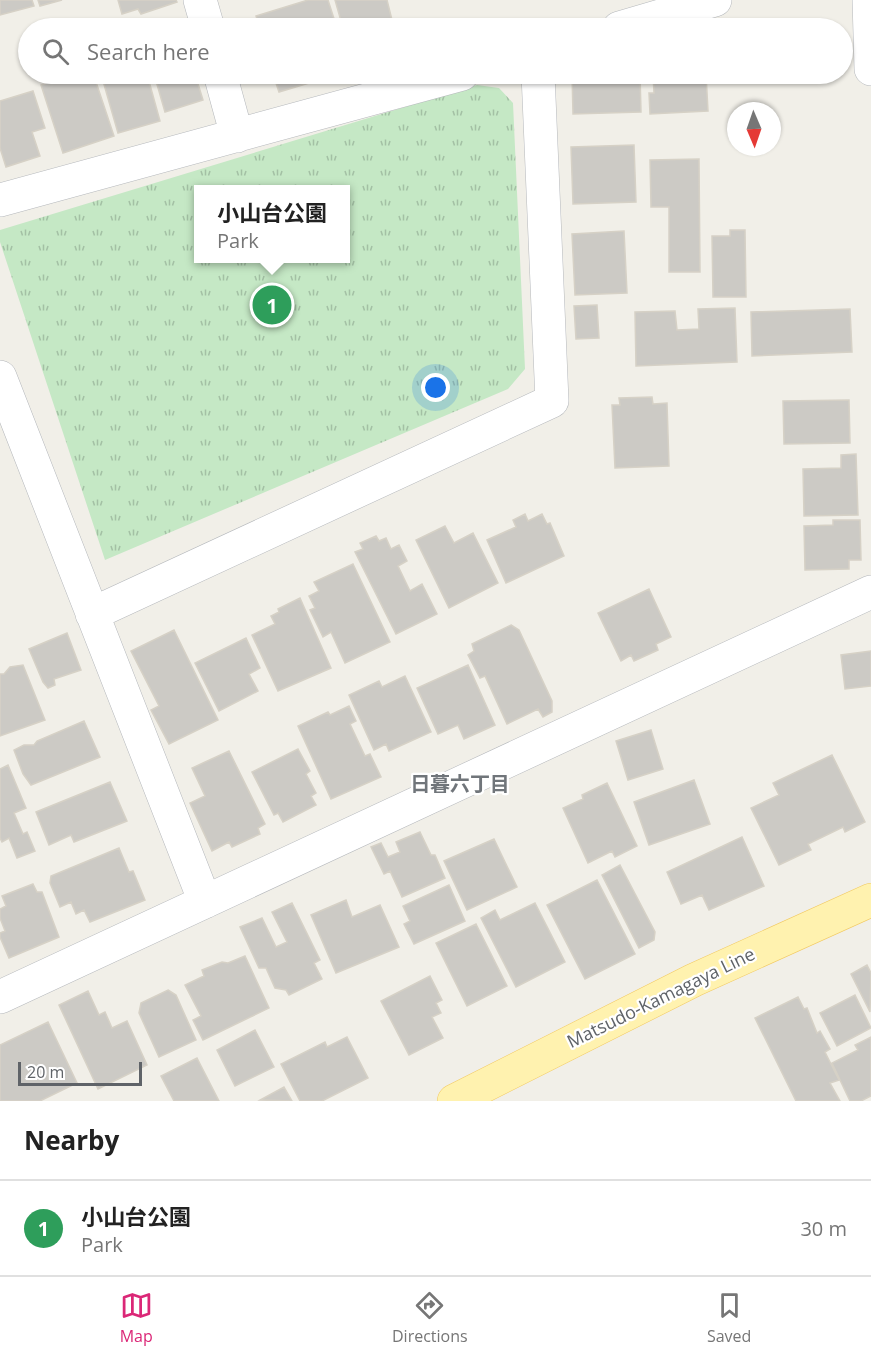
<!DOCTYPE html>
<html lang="en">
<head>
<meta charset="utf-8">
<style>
  :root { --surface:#fff; --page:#f2f2f2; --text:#222; --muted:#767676; --line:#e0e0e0; --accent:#db2777 }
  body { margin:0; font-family:"Open Sans","Noto Sans JP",sans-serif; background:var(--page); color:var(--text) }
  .compass { position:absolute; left:727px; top:102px; width:54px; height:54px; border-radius:50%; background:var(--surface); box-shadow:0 2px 4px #0004; rotate:178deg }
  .scale { position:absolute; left:18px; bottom:15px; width:124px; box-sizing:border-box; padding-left:6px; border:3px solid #5f6368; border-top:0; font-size:16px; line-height:21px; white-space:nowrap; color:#5f6368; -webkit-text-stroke:4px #fff; paint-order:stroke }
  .you { position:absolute; left:436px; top:388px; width:21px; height:21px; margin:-15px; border:4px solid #fff; border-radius:50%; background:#1a73e8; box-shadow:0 0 0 9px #1a73e833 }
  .badge { display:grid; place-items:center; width:39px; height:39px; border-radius:50%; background:var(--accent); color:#fff; font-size:20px; font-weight:700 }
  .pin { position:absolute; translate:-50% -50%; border:3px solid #fff; box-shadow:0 2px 6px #0006 }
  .popup { position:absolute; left:194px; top:185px; width:156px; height:78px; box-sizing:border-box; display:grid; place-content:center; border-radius:0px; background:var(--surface); filter:drop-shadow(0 2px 4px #0005); font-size:20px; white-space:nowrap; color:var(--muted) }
  .popup b { font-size:22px; color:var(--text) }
  .popup::after { content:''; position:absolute; left:50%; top:100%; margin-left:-12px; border:12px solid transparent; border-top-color:var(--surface) }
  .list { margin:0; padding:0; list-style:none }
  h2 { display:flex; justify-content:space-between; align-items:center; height:78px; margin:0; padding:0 24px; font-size:26px }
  h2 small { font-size:20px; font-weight:400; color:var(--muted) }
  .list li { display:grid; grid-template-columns:39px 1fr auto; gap:18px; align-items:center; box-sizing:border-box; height:96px; padding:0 24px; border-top:2px solid var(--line) }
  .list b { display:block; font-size:22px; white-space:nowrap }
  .list p { margin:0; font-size:20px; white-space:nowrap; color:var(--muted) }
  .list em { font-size:20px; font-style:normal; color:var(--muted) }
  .icon { flex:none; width:33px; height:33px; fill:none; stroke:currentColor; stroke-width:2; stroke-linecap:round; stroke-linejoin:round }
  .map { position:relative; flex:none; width:871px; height:1101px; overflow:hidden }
  .search { position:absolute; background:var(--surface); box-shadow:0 2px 4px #0004; left:18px; right:18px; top:18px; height:66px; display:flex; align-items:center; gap:15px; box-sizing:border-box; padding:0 21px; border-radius:33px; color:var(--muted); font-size:22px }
  .sheet { height:174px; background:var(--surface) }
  nav { display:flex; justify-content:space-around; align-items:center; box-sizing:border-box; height:84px; border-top:2px solid var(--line); background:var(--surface); font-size:16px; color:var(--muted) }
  nav a { display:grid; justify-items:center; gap:3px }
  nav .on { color:var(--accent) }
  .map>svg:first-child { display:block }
</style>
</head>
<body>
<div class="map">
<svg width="871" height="1101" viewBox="0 0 871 1101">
  <defs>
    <pattern id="park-tufts" width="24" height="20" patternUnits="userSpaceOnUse" patternTransform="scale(1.5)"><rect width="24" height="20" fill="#c5e8c5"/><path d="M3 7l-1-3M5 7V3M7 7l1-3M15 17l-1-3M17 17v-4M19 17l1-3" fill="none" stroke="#a3c0a4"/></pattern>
  </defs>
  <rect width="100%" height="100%" fill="#f1efe8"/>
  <!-- park -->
  <path fill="url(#park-tufts)" fill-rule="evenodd" d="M 477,85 L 499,88 L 513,103 L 525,369 L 508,389 L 105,560 L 0,242 L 0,230 ZM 198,190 L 346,190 L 346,258 L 198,258 Z"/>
  <!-- building -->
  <path fill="#cccac5" stroke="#d6d1c6" stroke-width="1.5" d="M 0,0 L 32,0 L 34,6 L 0,15 Z
    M 38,0 L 62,0 L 40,6 Z
    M 118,0 L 176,0 L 177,2 L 141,14 L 138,9 L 122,14 Z
    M 308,0 L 328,0 L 337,28 L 260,28 L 256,16 Z
    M 335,0 L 387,0 L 394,28 L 343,28 Z
    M 50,74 L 70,74 L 70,76 L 79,74 L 86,74 L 88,81 L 95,79 L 114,136 L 63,153 L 41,85 L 45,84 L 43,76 Z
    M 101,74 L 147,74 L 160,121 L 118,133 Z
    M 154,74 L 195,74 L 203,100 L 165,112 Z
    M 273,74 L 339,74 L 279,92 Z
    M 572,74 L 640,74 L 641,112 L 573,114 Z
    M 653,74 L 706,74 L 708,111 L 650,114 L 649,93 L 654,93 Z
    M 33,91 L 45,128 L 32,132 L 40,156 L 6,167 L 0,148 L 0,101 Z
    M 634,145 L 636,202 L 573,204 L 571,147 Z
    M 699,159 L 700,272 L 669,272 L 669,207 L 651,207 L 650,160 Z
    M 730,230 L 745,230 L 746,297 L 713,297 L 712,236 L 730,236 Z
    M 624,231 L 627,293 L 575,295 L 572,234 Z
    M 597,305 L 599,338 L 576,339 L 574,306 Z
    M 735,308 L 737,362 L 636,366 L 635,312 L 675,311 L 677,330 L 699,329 L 698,309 Z
    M 850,309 L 852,352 L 752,356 L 751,312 Z
    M 652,397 L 653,404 L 667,403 L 669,466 L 615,468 L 612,405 L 620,405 L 619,398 Z
    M 849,400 L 850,443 L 784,444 L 783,401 Z
    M 856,454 L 858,515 L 804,516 L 803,469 L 841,468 L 841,455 Z
    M 525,514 L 528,521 L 542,514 L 547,524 L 550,523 L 564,556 L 506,583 L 487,540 L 516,527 L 513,520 Z
    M 833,520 L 860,520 L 861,560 L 849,560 L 849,569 L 805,570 L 804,526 L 833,525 Z
    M 445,526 L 454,543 L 473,533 L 498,583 L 449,608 L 416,540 Z
    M 376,536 L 379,541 L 386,538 L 391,549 L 399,545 L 407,561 L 398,566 L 410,591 L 422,584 L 437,614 L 396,634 L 355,552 L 363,549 L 360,543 Z
    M 353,564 L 390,642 L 345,663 L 331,632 L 323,637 L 310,610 L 315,608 L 309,596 L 319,591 L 314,582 Z
    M 649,589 L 671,637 L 656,644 L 658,650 L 634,661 L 631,655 L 621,661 L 598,613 Z
    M 300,598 L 331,668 L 278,691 L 252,635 L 275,624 L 271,616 L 279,612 L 278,609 Z
    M 511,625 L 519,630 L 552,701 L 552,712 L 543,717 L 538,709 L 507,724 L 485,676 L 480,678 L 468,655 L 474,651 L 472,644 Z
    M 174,630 L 218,720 L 169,744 L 151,710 L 159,706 L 131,651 Z
    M 67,633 L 81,670 L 54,679 L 55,685 L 48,688 L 43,682 L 29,649 Z
    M 246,638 L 260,668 L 249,674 L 258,691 L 219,711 L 195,663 Z
    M 871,651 L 871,686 L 845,689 L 841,655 Z
    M 23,665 L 45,720 L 0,736 L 0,674 L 4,674 L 10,667 Z
    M 468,665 L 495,725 L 464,739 L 458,725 L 438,734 L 417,688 Z
    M 405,676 L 431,732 L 389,751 L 386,744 L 374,750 L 349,695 L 379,681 L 382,687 Z
    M 349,706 L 356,721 L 350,724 L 365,756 L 370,754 L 381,777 L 331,799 L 298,726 L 328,712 L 330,715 Z
    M 84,721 L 100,757 L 31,785 L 23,774 L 14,750 L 24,745 L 34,745 L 37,741 Z
    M 651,730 L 663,769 L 628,780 L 616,741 Z
    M 298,749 L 310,771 L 306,774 L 316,793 L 311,796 L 316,805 L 283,822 L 278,813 L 274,815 L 252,772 Z
    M 229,751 L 265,824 L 258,828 L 260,834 L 232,847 L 229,842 L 212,851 L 190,803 L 205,796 L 192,768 Z
    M 832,755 L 865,822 L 845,832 L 843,827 L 808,844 L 811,850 L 779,865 L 751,808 L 779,795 L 773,783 Z
    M 8,765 L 26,808 L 14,813 L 23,834 L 27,832 L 35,851 L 17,858 L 9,838 L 2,842 L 0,838 L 0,769 Z
    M 694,780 L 710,824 L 649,845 L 634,802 Z
    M 110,782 L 127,821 L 74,842 L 71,835 L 49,845 L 36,812 Z
    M 607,783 L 637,846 L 615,857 L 612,851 L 588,863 L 563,808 L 583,799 L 582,795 Z
    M 420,832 L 431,855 L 435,855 L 445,878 L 402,897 L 390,871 L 384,874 L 371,847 L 381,843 L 388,857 L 400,852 L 396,842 Z
    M 742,837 L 764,886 L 709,910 L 702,895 L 681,904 L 667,872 Z
    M 494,839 L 517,887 L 467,910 L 444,861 Z
    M 119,848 L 129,872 L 133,871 L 145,900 L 90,922 L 84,910 L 76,914 L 71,902 L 60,907 L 50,883 L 51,876 Z
    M 620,865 L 655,932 L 654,940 L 639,948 L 602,875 Z
    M 597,880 L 635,954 L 585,979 L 547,905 Z
    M 33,884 L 37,892 L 42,892 L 59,937 L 9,958 L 0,937 L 0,933 L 5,931 L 0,918 L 0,909 L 6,906 L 2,896 Z
    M 449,885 L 465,921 L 414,944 L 404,924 L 410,921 L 403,906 Z
    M 346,900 L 352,917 L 380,905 L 399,947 L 336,973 L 311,915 Z
    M 292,903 L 320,960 L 314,963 L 322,979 L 289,995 L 286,990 L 275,988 L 266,968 L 259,968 L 240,927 L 262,918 L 276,947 L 287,942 L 272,912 Z
    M 535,903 L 565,962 L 516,987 L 481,918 L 495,910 L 500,920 Z
    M 476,924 L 507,986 L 467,1006 L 436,943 Z
    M 245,956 L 269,1008 L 203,1040 L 193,1020 L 201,1016 L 185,985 L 204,976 L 202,970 L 222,962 L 228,963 Z
    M 867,965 L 871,973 L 870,1012 L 851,974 Z
    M 430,976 L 442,1000 L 436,1003 L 441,1013 L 432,1017 L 443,1038 L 409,1055 L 381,1001 Z
    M 168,990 L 176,995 L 196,1040 L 159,1057 L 139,1013 L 141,1003 Z
    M 88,991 L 99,1015 L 105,1012 L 112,1028 L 127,1021 L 147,1065 L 98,1089 L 59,1005 Z
    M 855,995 L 871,1028 L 837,1046 L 820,1013 Z
    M 798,997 L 804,1009 L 807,1008 L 817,1033 L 820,1031 L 830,1049 L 825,1052 L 839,1080 L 830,1083 L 840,1101 L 796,1101 L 755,1018 Z
    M 48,1022 L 77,1083 L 40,1101 L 0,1101 L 0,1045 Z
    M 255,1030 L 274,1067 L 235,1086 L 217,1050 Z
    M 347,1037 L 368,1078 L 322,1101 L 300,1101 L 281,1064 L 325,1042 L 327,1047 Z
    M 871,1037 L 871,1096 L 861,1101 L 850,1101 L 832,1063 L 858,1050 L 855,1045 Z
    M 197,1058 L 219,1101 L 174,1101 L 161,1076 Z
    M 284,1087 L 292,1101 L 260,1100 Z"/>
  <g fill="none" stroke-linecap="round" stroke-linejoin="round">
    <!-- minor casing -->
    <g stroke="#b5b8bc" stroke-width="34">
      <path id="minor" d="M 200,0 L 208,28
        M 869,0 L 871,69
        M 619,28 L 715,0
        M 220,74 L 237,136
        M 0,200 L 462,74
        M 0,377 L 205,902
        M 92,614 L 552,401 L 538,74
        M 0,997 L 871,592"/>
    </g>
    <!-- major casing -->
    <g stroke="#f2c960" stroke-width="34">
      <path id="major" d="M 454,1101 L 694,980 L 871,900"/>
    </g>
    <!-- minor -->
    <use href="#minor" stroke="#fff" stroke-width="33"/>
    <!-- major -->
    <use href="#major" stroke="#fff2af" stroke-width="33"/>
  </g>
  <g text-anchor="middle" stroke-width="4.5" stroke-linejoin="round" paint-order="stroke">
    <!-- street labels -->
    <g font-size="18" fill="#5f6368" stroke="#fff">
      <text transform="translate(661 998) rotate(-26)" y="6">Matsudo-Kamagaya Line</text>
    </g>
    <!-- neighbourhood labels -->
    <g font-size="20" font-weight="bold" fill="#70757a" stroke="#fff">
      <text x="460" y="791">日暮六丁目</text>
    </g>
  </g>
</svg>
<svg class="compass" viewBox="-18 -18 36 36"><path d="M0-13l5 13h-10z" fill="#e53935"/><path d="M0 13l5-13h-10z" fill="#767676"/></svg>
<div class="scale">20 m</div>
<div class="you"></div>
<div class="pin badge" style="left:272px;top:305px;background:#2e9e5b">1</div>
<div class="popup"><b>小山台公園</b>Park</div>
<div class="search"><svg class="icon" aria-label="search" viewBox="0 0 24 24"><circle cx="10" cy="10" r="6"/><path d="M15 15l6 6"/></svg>Search here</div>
</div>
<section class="sheet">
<h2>Nearby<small></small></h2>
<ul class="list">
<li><span class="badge" style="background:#2e9e5b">1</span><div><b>小山台公園</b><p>Park</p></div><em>30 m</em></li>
</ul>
</section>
<nav>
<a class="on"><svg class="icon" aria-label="map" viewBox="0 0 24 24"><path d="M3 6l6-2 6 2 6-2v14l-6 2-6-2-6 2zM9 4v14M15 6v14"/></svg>Map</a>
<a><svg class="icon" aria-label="directions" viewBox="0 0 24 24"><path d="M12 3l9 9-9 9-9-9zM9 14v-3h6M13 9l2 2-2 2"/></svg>Directions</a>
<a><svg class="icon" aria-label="saved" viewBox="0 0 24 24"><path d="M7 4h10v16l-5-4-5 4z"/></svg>Saved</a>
</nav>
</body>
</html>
